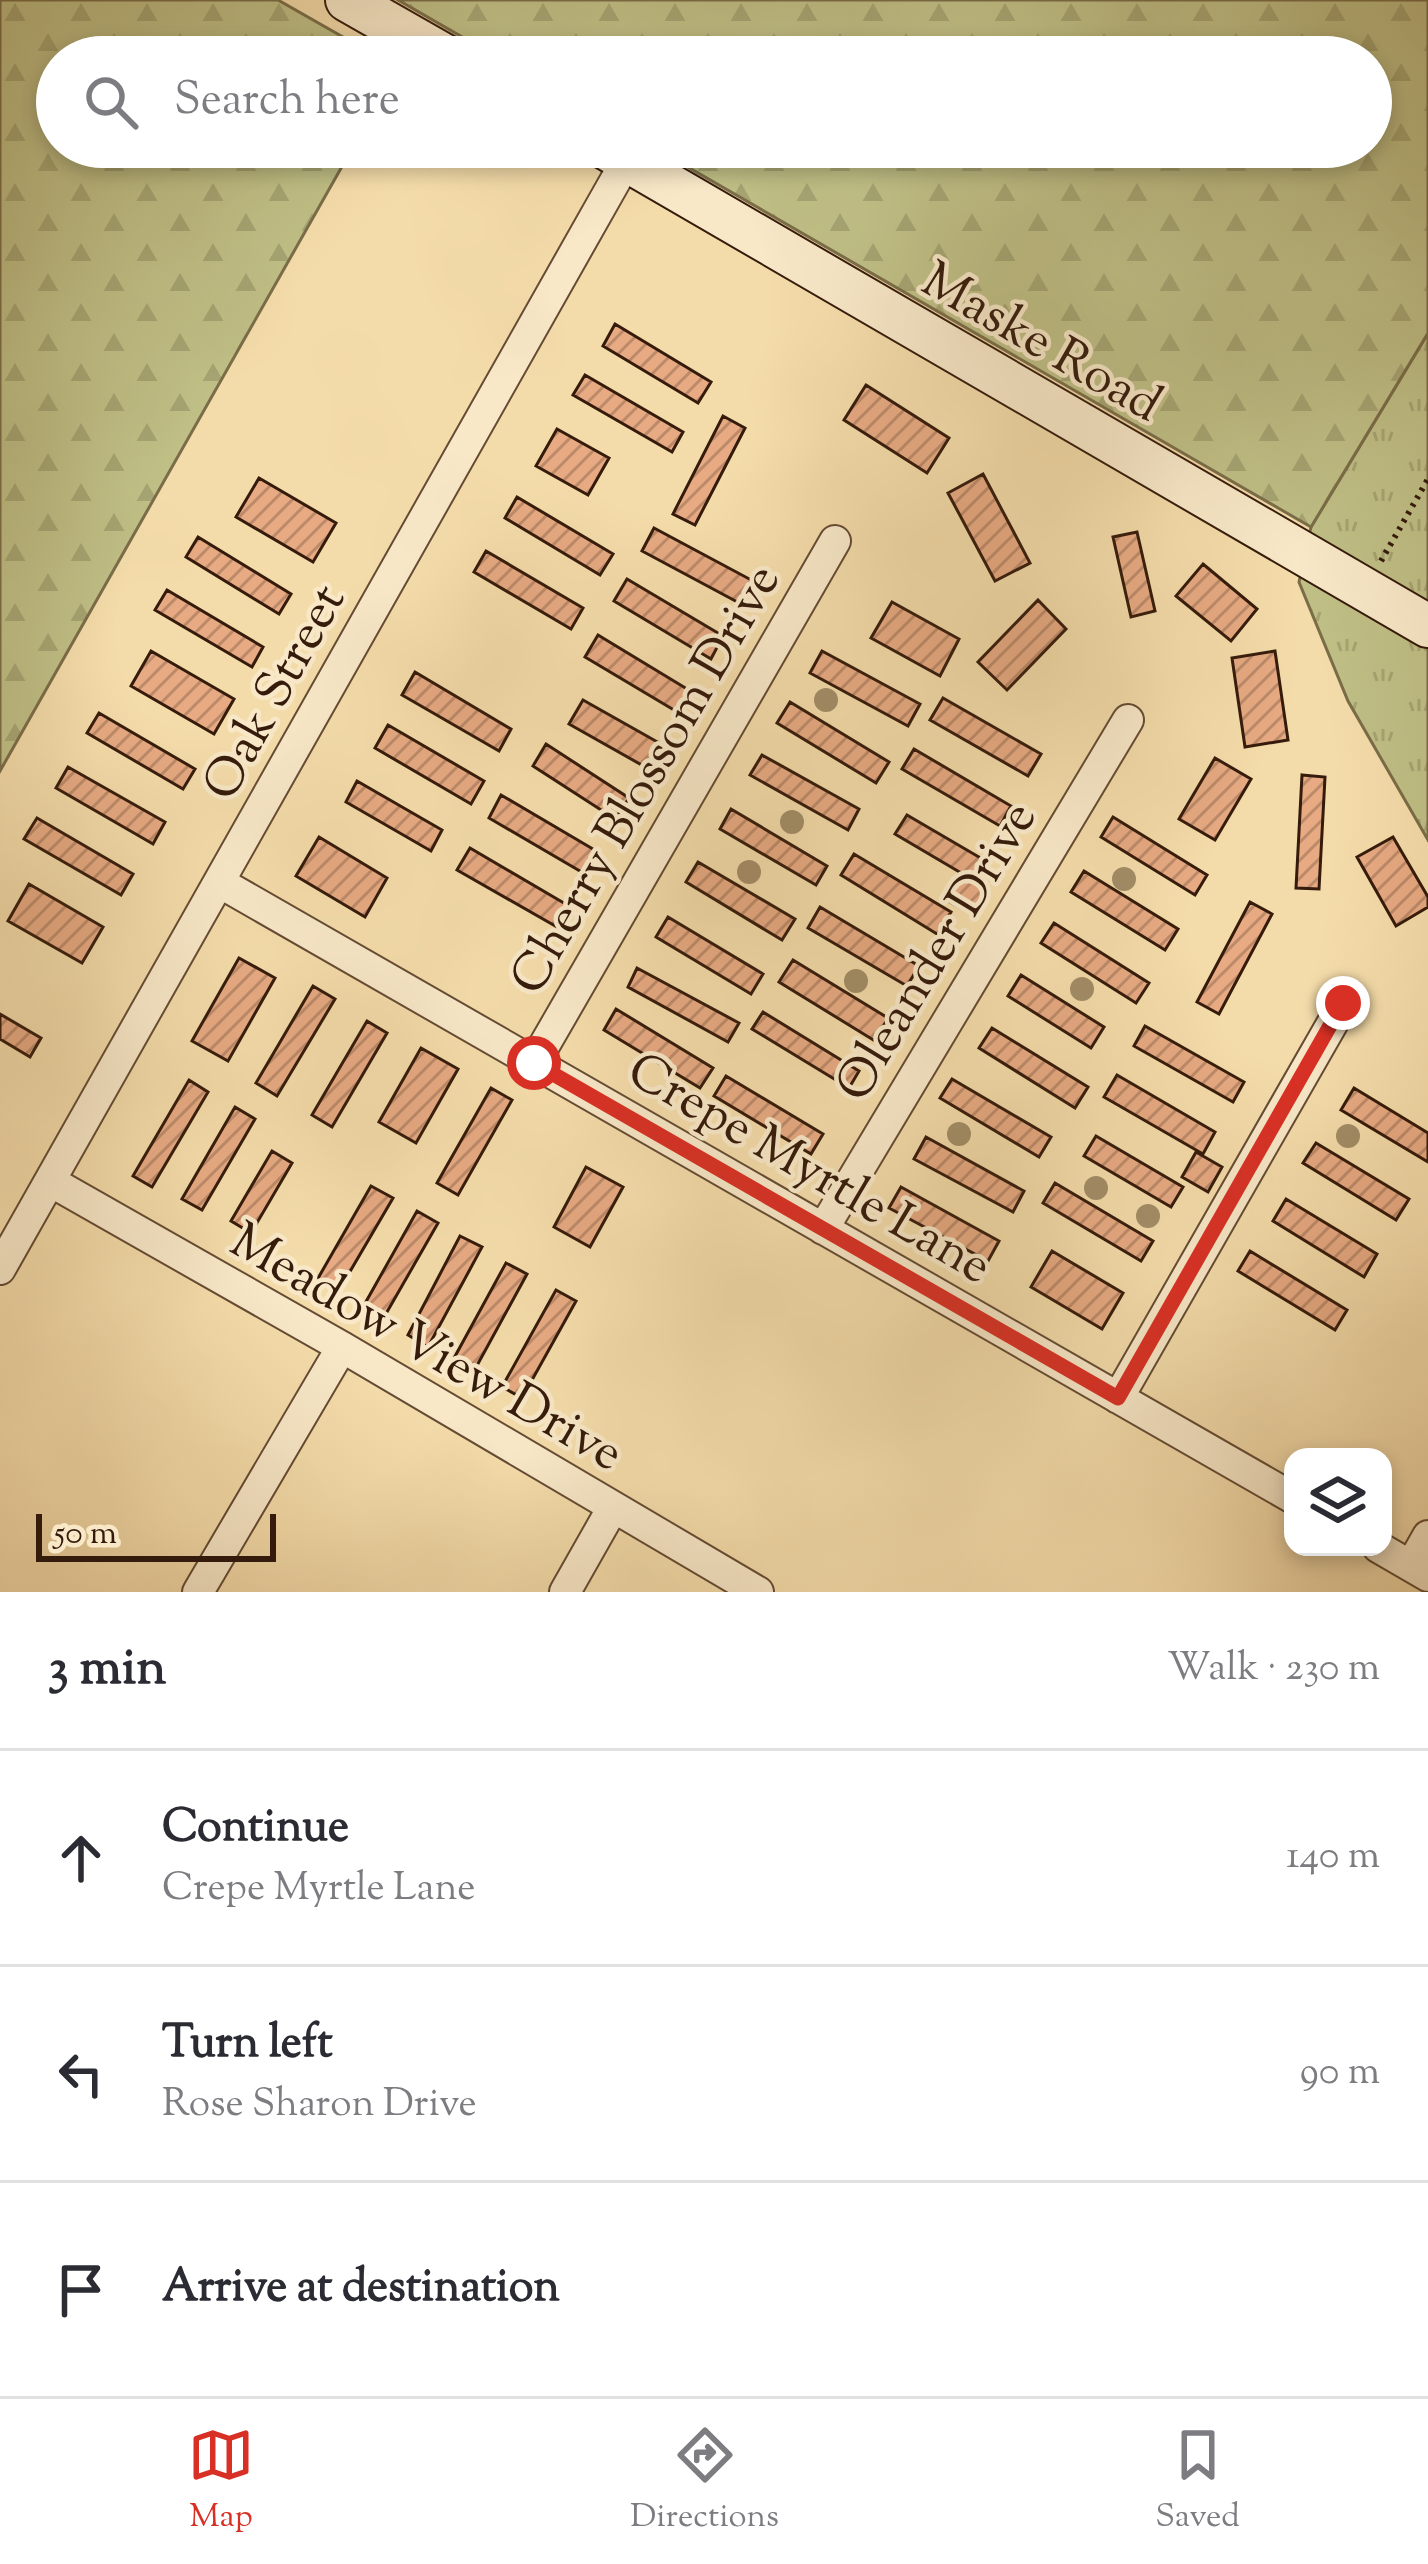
<!DOCTYPE html>
<html lang="en">
<head>
<meta charset="utf-8">
<style>
  :root { --surface:#fff; --page:#f7f7f7; --text:#2b2b33; --muted:#7c7c81; --line:#e1e1e2; --accent:#d93025 }
  body { margin:0; font-family:"Sorts Mill Goudy",serif; background:var(--page); color:var(--text) }
  .controls { position:absolute; right:36px; bottom:36px; display:grid; overflow:hidden; border-radius:24px; box-shadow:0 6px 18px #0003 }
  .controls button { width:108px; height:108px; display:grid; place-items:center; padding:0; border:0; border-bottom:3px solid var(--line); background:var(--surface); color:var(--text); font:60px sans-serif }
  .scale { position:absolute; left:36px; bottom:30px; width:240px; box-sizing:border-box; padding-left:12px; border:6px solid #351b0b; border-top:0; font-size:33px; line-height:42px; white-space:nowrap; color:#351b0b; -webkit-text-stroke:9px #f8e8c8; paint-order:stroke }
  .stop { position:absolute; width:36px; height:36px; margin:-27px; border:9px solid #d93025; border-radius:50%; background:#fff }
  .stop.end { background:#d93025; border-color:#fff; box-shadow:0 3px 12px #0008 }
  .list { margin:0; padding:0; list-style:none }
  h2 { display:flex; justify-content:space-between; align-items:center; height:156px; margin:0; padding:0 48px; font-size:51px }
  h2 small { font-size:39px; font-weight:400; color:var(--muted) }
  .list li { display:grid; grid-template-columns:78px 1fr auto; gap:36px; align-items:center; box-sizing:border-box; height:216px; padding:0 48px; border-top:3px solid var(--line) }
  .list b { display:block; font-size:45px; white-space:nowrap }
  .list p { margin:0; font-size:39px; white-space:nowrap; color:var(--muted) }
  .list em { font-size:39px; font-style:normal; color:var(--muted) }
  .icon { flex:none; width:66px; height:66px; fill:none; stroke:currentColor; stroke-width:2; stroke-linecap:round; stroke-linejoin:round }
  .map { position:relative; flex:none; width:1428px; height:1592px; overflow:hidden }
  .search { position:absolute; background:var(--surface); box-shadow:0 6px 18px #0003; left:36px; right:36px; top:36px; height:132px; display:flex; align-items:center; gap:30px; box-sizing:border-box; padding:0 42px; border-radius:66px; color:var(--muted); font-size:45px }
  .sheet { height:804px; background:var(--surface) }
  nav { display:flex; justify-content:space-around; align-items:center; box-sizing:border-box; height:168px; border-top:3px solid var(--line); background:var(--surface); font-size:33px; color:var(--muted) }
  nav a { display:grid; justify-items:center; gap:6px }
  nav .on { color:var(--accent) }
  .map>svg:first-child { display:block }
</style>
</head>
<body>
<div class="map">
<svg width="1428" height="1592" viewBox="0 0 1428 1592">
  <defs>
    <pattern id="grass-tufts" width="24" height="20" patternUnits="userSpaceOnUse" patternTransform="scale(3)"><rect width="24" height="20" fill="#bfbf86"/><path d="M3 7l-1-3M5 7V3M7 7l1-3M15 17l-1-3M17 17v-4M19 17l1-3" fill="none" stroke="#a5a472"/></pattern>
    <pattern id="forest-firs" width="22" height="20" patternUnits="userSpaceOnUse" patternTransform="scale(3)"><rect width="22" height="20" fill="#bfbf86"/><path d="M5 1l3.5 6h-7zM16 11l3.5 6h-7z" fill="#a5a472"/></pattern>
    <pattern id="building-hatch" width="6" height="6" patternUnits="userSpaceOnUse" patternTransform="scale(3)"><rect width="6" height="6" fill="#e7aa83"/><path d="M-1 1l2-2M0 6l6-6M5 7l2-2" fill="none" stroke="#bc8a69"/></pattern>
  </defs>
  <rect width="100%" height="100%" fill="#f4dcaa"/>
  <filter id="stains"><feTurbulence type="fractalNoise" baseFrequency=".00167" numOctaves="4"/><feColorMatrix values="0 0 0 0 .2 0 0 0 0 .09 0 0 0 0 .02 0 0 0 .5 -.17"/></filter>
  <radialGradient id="worn" r=".72"><stop offset=".6" stop-color="#630" stop-opacity="0"/><stop offset="1" stop-color="#630" stop-opacity=".3"/></radialGradient>
  <!-- grass -->
  <path fill="url(#grass-tufts)" stroke="#7a6d48" stroke-width="3" d="M 1428,333 L 1428,840 L 1348,701 L 1299,582 L 1311,527 Z"/>
  <!-- forest -->
  <path fill="url(#forest-firs)" stroke="#7a6d48" stroke-width="3" d="M 0,0 L 278,0 L 378,57 L 57,57 L 57,147 L 353,147 L 0,771 Z
    M 398,0 L 1428,0 L 1428,333 L 1311,527 L 653,147 L 1371,147 L 1371,57 L 497,57 Z"/>
  <!-- building -->
  <path fill="url(#building-hatch)" stroke="#351b0b" stroke-width="3" d="M 615,324 L 711,382 L 698,403 L 603,346 Z
    M 585,375 L 683,432 L 672,452 L 573,395 Z
    M 866,385 L 949,438 L 927,473 L 844,420 Z
    M 723,416 L 745,428 L 695,525 L 673,514 Z
    M 557,429 L 609,458 L 588,495 L 536,466 Z
    M 983,474 L 1030,563 L 995,581 L 948,493 Z
    M 259,478 L 336,523 L 313,562 L 236,517 Z
    M 517,497 L 613,554 L 600,575 L 505,518 Z
    M 654,528 L 755,582 L 743,605 L 642,551 Z
    M 1137,532 L 1155,611 L 1131,617 L 1113,537 Z
    M 198,537 L 291,594 L 279,614 L 186,557 Z
    M 486,551 L 583,608 L 571,629 L 474,572 Z
    M 1203,564 L 1257,609 L 1231,641 L 1176,596 Z
    M 627,579 L 723,636 L 711,659 L 614,601 Z
    M 167,590 L 263,647 L 252,667 L 155,610 Z
    M 1038,600 L 1066,629 L 1007,690 L 978,662 Z
    M 892,602 L 959,639 L 940,676 L 871,638 Z
    M 598,635 L 692,692 L 679,713 L 585,657 Z
    M 151,651 L 234,699 L 214,734 L 131,686 Z
    M 822,651 L 920,704 L 908,726 L 810,673 Z
    M 1275,651 L 1288,740 L 1245,747 L 1232,658 Z
    M 415,672 L 511,729 L 499,751 L 402,695 Z
    M 943,698 L 1041,754 L 1028,776 L 930,720 Z
    M 583,700 L 661,744 L 647,768 L 569,724 Z
    M 790,702 L 889,762 L 876,783 L 777,723 Z
    M 99,713 L 195,769 L 183,789 L 87,733 Z
    M 388,725 L 484,781 L 471,804 L 375,748 Z
    M 546,744 L 629,798 L 615,819 L 533,766 Z
    M 914,749 L 1011,806 L 1000,826 L 902,769 Z
    M 762,755 L 859,809 L 848,830 L 750,775 Z
    M 1215,758 L 1251,779 L 1215,840 L 1179,819 Z
    M 68,767 L 165,822 L 153,844 L 56,788 Z
    M 1302,775 L 1325,777 L 1319,889 L 1296,888 Z
    M 357,781 L 442,830 L 431,851 L 346,802 Z
    M 501,795 L 598,852 L 585,874 L 489,818 Z
    M 731,809 L 827,866 L 816,885 L 720,829 Z
    M 907,815 L 984,860 L 973,880 L 895,834 Z
    M 1113,817 L 1207,875 L 1195,895 L 1101,837 Z
    M 37,818 L 133,874 L 121,895 L 24,839 Z
    M 319,837 L 387,878 L 365,917 L 296,876 Z
    M 1393,837 L 1428,897 L 1428,907 L 1396,926 L 1357,857 Z
    M 470,848 L 569,906 L 557,927 L 457,870 Z
    M 854,854 L 951,912 L 937,934 L 841,875 Z
    M 698,862 L 795,919 L 782,940 L 686,882 Z
    M 1084,871 L 1178,929 L 1165,950 L 1071,892 Z
    M 963,875 L 989,891 L 975,916 L 948,901 Z
    M 29,884 L 103,927 L 82,963 L 8,921 Z
    M 1250,902 L 1272,914 L 1219,1014 L 1197,1002 Z
    M 820,907 L 919,966 L 907,986 L 808,928 Z
    M 668,917 L 763,974 L 751,994 L 656,937 Z
    M 1054,923 L 1149,983 L 1136,1003 L 1041,943 Z
    M 239,958 L 275,978 L 228,1061 L 192,1041 Z
    M 793,960 L 888,1018 L 875,1041 L 779,982 Z
    M 637,968 L 739,1023 L 728,1042 L 628,987 Z
    M 1021,975 L 1104,1027 L 1091,1048 L 1008,996 Z
    M 313,986 L 335,999 L 277,1096 L 256,1083 Z
    M 616,1009 L 713,1068 L 700,1088 L 604,1030 Z
    M 763,1012 L 859,1071 L 849,1088 L 752,1029 Z
    M 0,1014 L 41,1038 L 30,1057 L 0,1039 Z
    M 367,1021 L 387,1033 L 332,1127 L 312,1115 Z
    M 1145,1026 L 1244,1082 L 1233,1102 L 1134,1046 Z
    M 992,1028 L 1088,1087 L 1075,1108 L 979,1048 Z
    M 421,1048 L 458,1069 L 416,1143 L 379,1122 Z
    M 1117,1075 L 1215,1132 L 1203,1154 L 1104,1097 Z
    M 726,1076 L 823,1134 L 811,1154 L 714,1096 Z
    M 952,1079 L 1051,1137 L 1039,1157 L 940,1098 Z
    M 189,1080 L 208,1092 L 152,1187 L 133,1176 Z
    M 491,1088 L 512,1100 L 458,1195 L 437,1183 Z
    M 1354,1088 L 1428,1133 L 1428,1162 L 1341,1110 Z
    M 235,1107 L 255,1119 L 202,1210 L 182,1199 Z
    M 1096,1136 L 1183,1187 L 1171,1207 L 1084,1156 Z
    M 926,1137 L 1024,1191 L 1013,1212 L 914,1159 Z
    M 1316,1143 L 1409,1199 L 1396,1220 L 1303,1163 Z
    M 272,1151 L 292,1163 L 251,1233 L 231,1221 Z
    M 1196,1152 L 1222,1167 L 1208,1192 L 1182,1177 Z
    M 586,1167 L 623,1187 L 590,1247 L 554,1227 Z
    M 1055,1183 L 1153,1241 L 1141,1261 L 1043,1203 Z
    M 371,1186 L 393,1198 L 338,1292 L 317,1280 Z
    M 901,1187 L 999,1241 L 988,1261 L 889,1208 Z
    M 1286,1199 L 1377,1254 L 1364,1277 L 1273,1221 Z
    M 417,1211 L 438,1223 L 383,1319 L 363,1307 Z
    M 460,1236 L 482,1247 L 428,1347 L 408,1335 Z
    M 1052,1251 L 1123,1293 L 1102,1329 L 1031,1287 Z
    M 1250,1251 L 1347,1310 L 1335,1330 L 1238,1271 Z
    M 506,1263 L 527,1274 L 474,1371 L 453,1360 Z
    M 556,1290 L 576,1301 L 522,1398 L 502,1387 Z"/>
  <g fill="none" stroke-linecap="round" stroke-linejoin="round">
    <!-- street casing -->
    <g stroke="#654b33" stroke-width="34">
      <path id="street" d="M 219,882 L 1293,1498
        M 534,1063 L 835,541
        M 50,1181 L 342,1347 L 758,1592
        M 823,1229 L 1128,720
        M 0,1269 L 627,160
        M 1118,1398 L 1344,1003
        M 1378,1547 L 1428,1576
        M 1411,1566 L 1428,1536
        M 198,1592 L 342,1347
        M 565,1592 L 612,1509"/>
    </g>
    <!-- secondary casing -->
    <g stroke="#351b0b" stroke-width="46">
      <path id="secondary" d="M 347,0 L 447,57
        M 604,147 L 1428,626"/>
    </g>
    <!-- path -->
    <path stroke="#351b0b" stroke-width="6" stroke-dasharray="3 6" stroke-linecap="butt" d="M 1381,561 L 1428,479"/>
    <!-- street -->
    <use href="#street" stroke="#f8e8c8" stroke-width="30"/>
    <!-- secondary -->
    <use href="#secondary" stroke="#f8e8c8" stroke-width="42"/>
  </g>
  <!-- trees -->
  <g fill="#a28d67">
    <circle cx="826" cy="700" r="12"/>
    <circle cx="792" cy="822" r="12"/>
    <circle cx="749" cy="872" r="12"/>
    <circle cx="1124" cy="879" r="12"/>
    <circle cx="856" cy="981" r="12"/>
    <circle cx="1082" cy="989" r="12"/>
    <circle cx="959" cy="1134" r="12"/>
    <circle cx="1348" cy="1136" r="12"/>
    <circle cx="1096" cy="1188" r="12"/>
    <circle cx="1148" cy="1216" r="12"/>
  </g>
  <g fill="none" stroke-linecap="round" stroke-linejoin="round">
    <!-- route -->
    <path stroke="#d93025" stroke-width="15" d="M 534,1063 L 1118,1398 L 1343,1003"/>
  </g>
  <g text-anchor="middle" stroke-width="9" stroke-linejoin="round" paint-order="stroke">
    <!-- street labels -->
    <g font-size="51" fill="#351b0b" stroke="#f8e8c8">
      <text transform="translate(1043 340) rotate(30)" y="18">Maske Road</text>
      <text transform="translate(272 691) rotate(-61)" y="18">Oak Street</text>
      <text transform="translate(643 778) rotate(-60)" y="18">Cherry Blossom Drive</text>
      <text transform="translate(934 950) rotate(-59)" y="18">Oleander Drive</text>
      <text transform="translate(811 1166) rotate(30)" y="18">Crepe Myrtle Lane</text>
      <text transform="translate(428 1345) rotate(30)" y="18">Meadow View Drive</text>
    </g>
  </g>
  <rect width="100%" height="100%" filter="url(#stains)"/>
  <rect width="100%" height="100%" fill="url(#worn)"/>
</svg>
<div class="controls">
<button><svg class="icon" aria-label="layers" viewBox="0 0 24 24"><path d="M12 4l9 5-9 5-9-5zM3 14l9 5 9-5"/></svg></button>
</div>
<div class="scale">50 m</div>
<div class="stop" style="left:534px;top:1063px"></div>
<div class="stop end" style="left:1343px;top:1003px"></div>
<div class="search"><svg class="icon" aria-label="search" viewBox="0 0 24 24"><circle cx="10" cy="10" r="6"/><path d="M15 15l6 6"/></svg>Search here</div>
</div>
<section class="sheet">
<h2>3 min<small>Walk · 230 m</small></h2>
<ul class="list">
<li><svg class="icon" aria-label="ahead" viewBox="0 0 24 24"><path d="M12 20V5M6 11l6-6 6 6"/></svg><div><b>Continue</b><p>Crepe Myrtle Lane</p></div><em>140 m</em></li>
<li><svg class="icon" aria-label="left" viewBox="0 0 24 24"><path d="M17 20v-9H6M10 6l-5 5 5 5"/></svg><div><b>Turn left</b><p>Rose Sharon Drive</p></div><em>90 m</em></li>
<li><svg class="icon" aria-label="arrive" viewBox="0 0 24 24"><path d="M6 21V4h12l-3 4 3 4H6"/></svg><div><b>Arrive at destination</b></div></li>
</ul>
</section>
<nav>
<a class="on"><svg class="icon" aria-label="map" viewBox="0 0 24 24"><path d="M3 6l6-2 6 2 6-2v14l-6 2-6-2-6 2zM9 4v14M15 6v14"/></svg>Map</a>
<a><svg class="icon" aria-label="directions" viewBox="0 0 24 24"><path d="M12 3l9 9-9 9-9-9zM9 14v-3h6M13 9l2 2-2 2"/></svg>Directions</a>
<a><svg class="icon" aria-label="saved" viewBox="0 0 24 24"><path d="M7 4h10v16l-5-4-5 4z"/></svg>Saved</a>
</nav>
</body>
</html>
